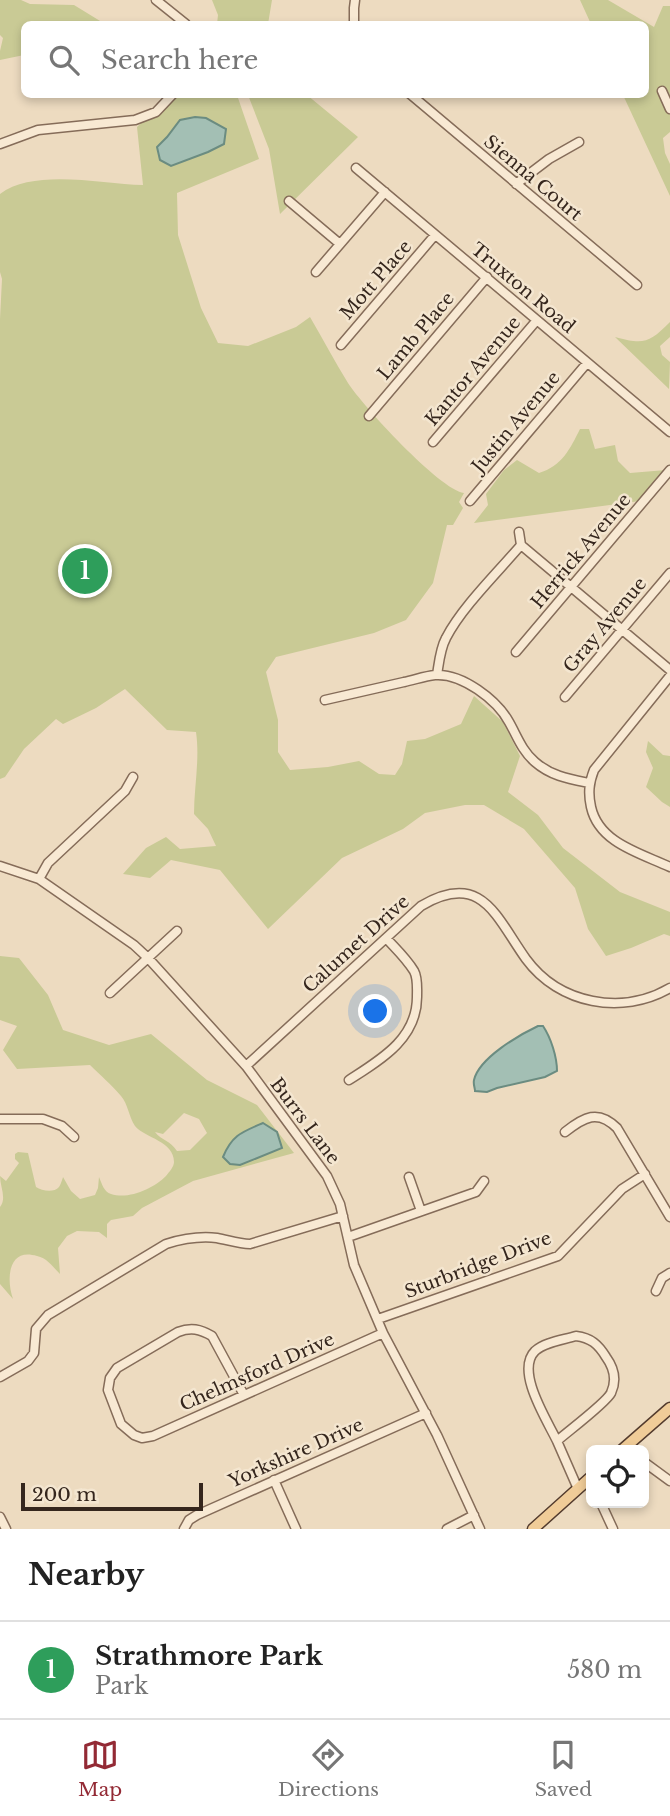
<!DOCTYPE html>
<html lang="en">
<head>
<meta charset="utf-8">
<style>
  :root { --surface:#fff; --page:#f2f2f2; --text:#222; --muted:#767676; --line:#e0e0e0; --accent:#932a35 }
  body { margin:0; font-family:"Libre Baskerville",serif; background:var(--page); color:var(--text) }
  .controls { position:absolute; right:21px; bottom:21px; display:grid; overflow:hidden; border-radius:10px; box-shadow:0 4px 10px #0003 }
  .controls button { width:63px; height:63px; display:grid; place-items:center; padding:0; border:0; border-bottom:2px solid var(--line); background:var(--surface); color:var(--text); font:35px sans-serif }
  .scale { position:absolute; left:21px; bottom:18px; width:182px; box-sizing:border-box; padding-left:7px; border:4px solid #35261d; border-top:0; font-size:19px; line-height:24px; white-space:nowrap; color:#35261d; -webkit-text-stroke:5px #f4e6d0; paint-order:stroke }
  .you { position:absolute; left:376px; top:1012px; width:24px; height:24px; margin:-18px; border:5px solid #fff; border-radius:50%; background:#1a73e8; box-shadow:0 0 0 10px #1a73e833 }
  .badge { display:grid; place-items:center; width:46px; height:46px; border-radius:50%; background:var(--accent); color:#fff; font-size:23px; font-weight:700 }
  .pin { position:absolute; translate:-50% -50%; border:4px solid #fff; box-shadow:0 2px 7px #0006 }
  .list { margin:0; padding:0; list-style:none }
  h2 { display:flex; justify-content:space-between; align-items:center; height:91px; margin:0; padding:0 28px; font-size:30px }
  h2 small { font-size:23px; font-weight:400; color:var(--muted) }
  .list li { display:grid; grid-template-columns:46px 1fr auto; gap:21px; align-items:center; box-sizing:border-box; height:98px; padding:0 28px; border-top:2px solid var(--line) }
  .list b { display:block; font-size:26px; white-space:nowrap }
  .list p { margin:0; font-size:23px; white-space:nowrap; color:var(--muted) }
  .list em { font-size:23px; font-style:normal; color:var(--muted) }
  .icon { flex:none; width:38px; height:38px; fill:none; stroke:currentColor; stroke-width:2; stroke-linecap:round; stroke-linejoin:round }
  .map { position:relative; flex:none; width:670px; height:1529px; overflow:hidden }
  .search { position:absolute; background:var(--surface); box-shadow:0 4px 10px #0003; left:21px; right:21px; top:21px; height:77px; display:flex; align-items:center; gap:18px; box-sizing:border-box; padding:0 24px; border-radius:10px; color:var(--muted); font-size:26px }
  .sheet { height:189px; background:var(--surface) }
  nav { display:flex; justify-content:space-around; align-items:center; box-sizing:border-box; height:98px; border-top:2px solid var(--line); background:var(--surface); font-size:19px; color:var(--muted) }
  nav a { display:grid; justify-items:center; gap:4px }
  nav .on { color:var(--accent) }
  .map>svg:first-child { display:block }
</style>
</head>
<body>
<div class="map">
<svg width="670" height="1529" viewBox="0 0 670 1529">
  <rect width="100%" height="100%" fill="#eddbc0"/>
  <!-- green -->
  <path fill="#c9ca95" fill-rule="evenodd" d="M 0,0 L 21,0 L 30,4 L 74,5 L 105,24 L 24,24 L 24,55 L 0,60 L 0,51 L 3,38 L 0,35 Z
    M 212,0 L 272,0 L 268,24 L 217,24 L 218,15 Z
    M 580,0 L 608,0 L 654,27 L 663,6 L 670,6 L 670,132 L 663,138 L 665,153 L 670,164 L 670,196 L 623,95 L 646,94 L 646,24 L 591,24 Z
    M 170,95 L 237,95 L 259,159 L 177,193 L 178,235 L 201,308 L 218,343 L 248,346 L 296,327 L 310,317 C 323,339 335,362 348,383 C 362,405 440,490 464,493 L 459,502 L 463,508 L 453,525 L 447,525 L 433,583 L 406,620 L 374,633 L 276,657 L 266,672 L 278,720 L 278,752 L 290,770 L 328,767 L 359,761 L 379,774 L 395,775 L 402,764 L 407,741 L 425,739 L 461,724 L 474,696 L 503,722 L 520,756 L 508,792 L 538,815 L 563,848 L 620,892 L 670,912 L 670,936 L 664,934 L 631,948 L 606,956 L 588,929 L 575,888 L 524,829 L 484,805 L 465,805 L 425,813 L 403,829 L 342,858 L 268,929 L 220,870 L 171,860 L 150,878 L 123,874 L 146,848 L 166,837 L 180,849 L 216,846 L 208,829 L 194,814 C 194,787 200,760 196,732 L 167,730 L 125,689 L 96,708 L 63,724 L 56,719 L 24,749 L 5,777 L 0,779 L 0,319 L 2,279 L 0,272 L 0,194 C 34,168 102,184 143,185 L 137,127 ZM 195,117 L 223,145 L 208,152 L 172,166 L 167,137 L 181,120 Z
    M 248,95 L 307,95 L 358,137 L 280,214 L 269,149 Z
    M 670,322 L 670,337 L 660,346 L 662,355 L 670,362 L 669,389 L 615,337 C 644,345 649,343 670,322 Z
    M 580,429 L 589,429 L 595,449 L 615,445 L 618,461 L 630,473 L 666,470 L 640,501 L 474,523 L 488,505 L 486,494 L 504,470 L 517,460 L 539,473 C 562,466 570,449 580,429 Z
    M 648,741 L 663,755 L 670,756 L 670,807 L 662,802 L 646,787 L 653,768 L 646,752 Z
    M 0,956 L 19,958 L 48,995 L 63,1030 L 109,1045 L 151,1034 L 207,1080 L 257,1105 L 294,1153 L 193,1181 L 142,1208 L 133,1216 L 111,1220 L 107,1224 L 107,1238 L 99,1232 L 77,1231 L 67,1236 L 58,1248 L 60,1274 C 53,1267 47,1258 37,1256 C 8,1247 6,1279 13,1299 L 0,1284 L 0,1207 C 7,1198 0,1187 0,1176 L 6,1181 L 19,1163 L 15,1159 L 15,1154 L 18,1152 L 28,1153 L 36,1187 C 42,1191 54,1193 59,1187 C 60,1186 63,1178 63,1177 L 71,1191 L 80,1199 L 95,1195 L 98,1188 L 99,1177 C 102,1184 104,1192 111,1194 C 129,1200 154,1188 166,1176 C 169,1172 174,1167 174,1162 C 174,1141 145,1138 135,1126 C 129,1117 128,1104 121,1096 C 112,1085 100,1075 90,1065 L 17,1069 L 3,1050 L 17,1026 L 0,1020 ZM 184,1113 L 199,1119 L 207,1133 L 190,1150 L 177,1151 C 170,1140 162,1141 155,1132 L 163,1134 Z"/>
  <!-- water -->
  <path fill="#a3bfb4" stroke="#6b8c81" stroke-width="2" d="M 195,117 L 206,118 L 226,129 L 224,144 L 208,152 L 171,166 L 160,160 L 157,147 L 167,137 L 180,120 Z
    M 538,1026 L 543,1026 C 551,1038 557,1057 557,1071 L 545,1077 L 497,1088 L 487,1092 L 475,1091 C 475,1088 473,1084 474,1080 C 479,1058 519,1035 538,1026 Z
    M 263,1123 L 277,1132 L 282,1148 L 240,1165 L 230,1164 L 223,1157 C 232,1135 242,1132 263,1123 Z"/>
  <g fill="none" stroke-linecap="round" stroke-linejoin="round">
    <!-- minor casing -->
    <g stroke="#856c59" stroke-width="11">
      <path id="minor" d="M 156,0 L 186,24
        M 354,24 L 354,8 L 355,0
        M 662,91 L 670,109
        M 410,94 L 637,285
        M 0,144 L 38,130 L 135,120 L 156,112 L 173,94
        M 356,168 L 670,432
        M 516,184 L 549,159 L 579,142
        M 289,201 L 340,244
        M 316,272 L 385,192
        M 341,345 L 435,235
        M 369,416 L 487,277
        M 433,442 L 537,320
        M 470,501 L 587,363
        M 519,532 L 521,545
        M 521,545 L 670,670
        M 516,652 L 670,470
        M 437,675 C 439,663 440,649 446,638 C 462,607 498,572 521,545
        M 670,676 L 594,770 C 589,783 588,793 591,807 C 599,843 640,853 670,867
        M 565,697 L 670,573
        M 325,700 C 351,694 377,688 404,682 C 414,680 425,676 435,675 C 462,673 497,700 509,722 C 517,736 522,751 535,762 C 551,776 569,779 589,783
        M 0,866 L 39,879 L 134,945 L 148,958 L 246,1066 L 327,1176 L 340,1204 L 354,1265 L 383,1333 L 437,1435 L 480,1529
        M 39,879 L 48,863 L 125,791 L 133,777
        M 110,993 L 177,931
        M 246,1066 L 421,906 C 482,870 496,917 526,959 C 559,1004 622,1016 670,988
        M 349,1080 C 380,1060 417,1039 417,997 C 417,989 418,978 414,971 C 406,958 396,949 386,938
        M 0,1119 L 43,1119 L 62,1126 L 74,1137
        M 565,1132 C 584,1117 598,1109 617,1128 L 670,1217
        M 409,1177 L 421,1211
        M 348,1237 L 476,1192 L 484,1181
        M 656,1291 L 662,1278 L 670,1273
        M 378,1319 L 558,1256 L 622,1189 L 645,1174
        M 576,1336 C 591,1338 598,1344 606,1357 C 614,1368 617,1380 611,1393 C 606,1403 567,1432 557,1441 C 547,1420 515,1371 535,1351 C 545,1342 563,1340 576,1336 Z
        M 0,1377 L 28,1361 L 34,1353 L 36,1329 L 48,1315 L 166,1244 C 182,1239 200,1236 217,1238 C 228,1240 239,1244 250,1244 L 343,1216
        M 244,1395 L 212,1336 C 200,1329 191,1327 178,1332 L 117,1368 L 110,1378 L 108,1390 L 121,1424 L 134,1435 L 142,1438 L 153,1436 L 383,1333
        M 557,1441 L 578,1489
        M 644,1462 L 670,1481
        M 274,1480 L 296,1529
        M 601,1503 L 613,1529
        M 0,1517 L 6,1529
        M 184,1529 L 189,1520 L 197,1515 L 426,1413
        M 447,1529 L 474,1515"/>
    </g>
    <!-- major casing -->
    <g stroke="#533b2d" stroke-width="13">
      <path id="major" d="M 622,1450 L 670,1408
        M 533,1529 L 591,1477"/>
    </g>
    <!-- minor -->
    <use href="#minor" stroke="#f8e9d3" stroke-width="8"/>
    <!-- major -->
    <use href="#major" stroke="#f0cc98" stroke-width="10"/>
  </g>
  <g text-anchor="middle" stroke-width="5" stroke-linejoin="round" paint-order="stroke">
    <!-- street labels -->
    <g font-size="18" fill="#35261d" stroke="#f4e6d0">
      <text transform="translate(533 178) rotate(40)" y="6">Sienna Court</text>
      <text transform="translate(376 280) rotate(-49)" y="6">Mott Place</text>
      <text transform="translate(523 288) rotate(40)" y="6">Truxton Road</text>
      <text transform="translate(416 336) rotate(-50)" y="6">Lamb Place</text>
      <text transform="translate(473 371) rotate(-50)" y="6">Kantor Avenue</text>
      <text transform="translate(516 422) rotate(-50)" y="6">Justin Avenue</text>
      <text transform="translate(581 551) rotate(-50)" y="6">Herrick Avenue</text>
      <text transform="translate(605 625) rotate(-50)" y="6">Gray Avenue</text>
      <text transform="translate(356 944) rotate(-42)" y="6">Calumet Drive</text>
      <text transform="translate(305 1121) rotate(53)" y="6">Burrs Lane</text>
      <text transform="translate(478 1265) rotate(-21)" y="6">Sturbridge Drive</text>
      <text transform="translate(257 1372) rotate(-24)" y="6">Chelmsford Drive</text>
      <text transform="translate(296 1453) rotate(-24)" y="6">Yorkshire Drive</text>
    </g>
  </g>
</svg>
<div class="controls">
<button><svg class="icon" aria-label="locate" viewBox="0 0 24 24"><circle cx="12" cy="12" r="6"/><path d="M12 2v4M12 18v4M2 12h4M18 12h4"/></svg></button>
</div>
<div class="scale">200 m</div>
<div class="you"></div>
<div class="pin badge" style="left:85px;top:571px;background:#2e9e5b">1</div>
<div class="search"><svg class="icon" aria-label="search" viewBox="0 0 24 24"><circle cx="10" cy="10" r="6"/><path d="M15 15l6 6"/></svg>Search here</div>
</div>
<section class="sheet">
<h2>Nearby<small></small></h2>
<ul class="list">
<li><span class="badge" style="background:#2e9e5b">1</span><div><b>Strathmore Park</b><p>Park</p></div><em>580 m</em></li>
</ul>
</section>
<nav>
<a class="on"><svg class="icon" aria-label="map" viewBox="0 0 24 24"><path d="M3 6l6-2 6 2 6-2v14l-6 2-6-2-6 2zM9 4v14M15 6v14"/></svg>Map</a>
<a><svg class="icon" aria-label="directions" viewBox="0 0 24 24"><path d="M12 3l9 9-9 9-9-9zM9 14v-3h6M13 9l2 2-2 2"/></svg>Directions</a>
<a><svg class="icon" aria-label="saved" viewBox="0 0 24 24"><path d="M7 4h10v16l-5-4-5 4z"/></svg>Saved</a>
</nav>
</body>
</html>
